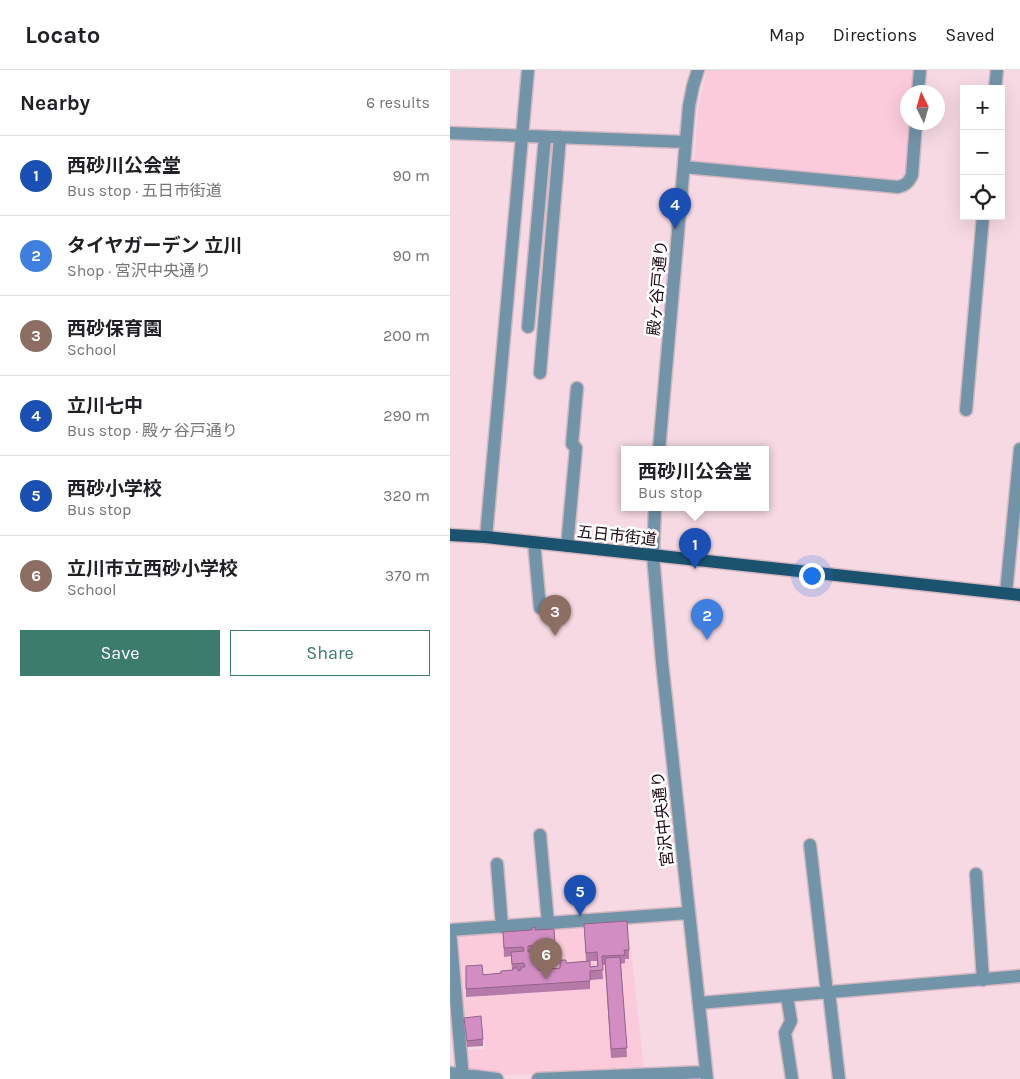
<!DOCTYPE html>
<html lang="en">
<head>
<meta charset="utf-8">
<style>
  :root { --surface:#fff; --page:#f2f2f2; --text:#202124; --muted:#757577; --line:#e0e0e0; --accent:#3b7c6c }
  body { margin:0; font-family:Karla,"Noto Sans JP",sans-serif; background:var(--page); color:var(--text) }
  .controls { position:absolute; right:15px; top:15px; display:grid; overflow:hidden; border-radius:0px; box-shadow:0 5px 20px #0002 }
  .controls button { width:45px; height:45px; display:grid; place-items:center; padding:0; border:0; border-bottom:1px solid var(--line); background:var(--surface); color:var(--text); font:25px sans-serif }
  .compass { position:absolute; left:450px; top:15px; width:45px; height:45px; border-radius:50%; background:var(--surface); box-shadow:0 5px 20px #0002; rotate:355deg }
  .you { position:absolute; left:361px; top:505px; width:18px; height:18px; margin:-12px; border:4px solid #fff; border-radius:50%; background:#1a73e8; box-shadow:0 0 0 8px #1a73e833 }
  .badge { display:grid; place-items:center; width:32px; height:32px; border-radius:50%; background:var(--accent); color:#fff; font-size:16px; font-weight:700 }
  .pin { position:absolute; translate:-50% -41px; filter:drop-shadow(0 1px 2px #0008) }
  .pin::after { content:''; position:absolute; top:26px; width:18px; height:15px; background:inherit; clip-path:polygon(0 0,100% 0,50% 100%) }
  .popup { position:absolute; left:171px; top:376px; width:148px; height:65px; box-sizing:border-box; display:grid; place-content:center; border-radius:0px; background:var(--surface); filter:drop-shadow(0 1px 4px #0005); font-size:16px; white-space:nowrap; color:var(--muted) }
  .popup b { font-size:19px; color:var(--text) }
  .popup::after { content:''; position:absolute; left:50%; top:100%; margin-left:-10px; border:10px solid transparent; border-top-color:var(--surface) }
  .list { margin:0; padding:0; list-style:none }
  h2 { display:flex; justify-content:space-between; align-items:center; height:65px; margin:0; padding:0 20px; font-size:21px }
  h2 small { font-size:16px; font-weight:400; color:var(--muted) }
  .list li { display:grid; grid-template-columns:32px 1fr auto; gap:15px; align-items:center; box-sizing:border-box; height:80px; padding:0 20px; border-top:1px solid var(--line) }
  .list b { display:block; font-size:19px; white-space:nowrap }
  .list p { margin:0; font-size:16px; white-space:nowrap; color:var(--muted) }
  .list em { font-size:16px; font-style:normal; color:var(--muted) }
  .actions { display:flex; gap:10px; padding:15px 20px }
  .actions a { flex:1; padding:11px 0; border:1px solid var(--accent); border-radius:0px; text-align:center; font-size:18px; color:var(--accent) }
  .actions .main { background:var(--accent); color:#fff }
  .icon { flex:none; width:28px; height:28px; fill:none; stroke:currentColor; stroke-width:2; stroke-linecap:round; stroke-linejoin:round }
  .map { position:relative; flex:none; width:570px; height:1009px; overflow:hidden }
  header { display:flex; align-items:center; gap:30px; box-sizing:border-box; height:70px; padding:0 25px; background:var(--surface); border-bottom:1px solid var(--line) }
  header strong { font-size:24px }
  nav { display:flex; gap:28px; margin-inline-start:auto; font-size:18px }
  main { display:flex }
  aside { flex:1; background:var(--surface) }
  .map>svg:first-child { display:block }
</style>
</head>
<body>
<header>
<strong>Locato</strong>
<nav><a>Map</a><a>Directions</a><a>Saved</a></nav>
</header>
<main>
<aside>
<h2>Nearby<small>6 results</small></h2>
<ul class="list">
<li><span class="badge" style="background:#1a4fb4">1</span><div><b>西砂川公会堂</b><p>Bus stop · 五日市街道</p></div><em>90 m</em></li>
<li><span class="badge" style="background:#3f7fe0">2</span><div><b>タイヤガーデン 立川</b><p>Shop · 宮沢中央通り</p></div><em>90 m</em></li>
<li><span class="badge" style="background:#8d6e63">3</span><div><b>西砂保育園</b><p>School</p></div><em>200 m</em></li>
<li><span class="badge" style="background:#1a4fb4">4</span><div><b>立川七中</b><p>Bus stop · 殿ヶ谷戸通り</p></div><em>290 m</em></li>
<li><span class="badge" style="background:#1a4fb4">5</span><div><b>西砂小学校</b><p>Bus stop</p></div><em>320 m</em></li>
<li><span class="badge" style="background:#8d6e63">6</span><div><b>立川市立西砂小学校</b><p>School</p></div><em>370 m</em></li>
</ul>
<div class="actions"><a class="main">Save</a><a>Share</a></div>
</aside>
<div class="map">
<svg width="570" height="1009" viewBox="0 0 570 1009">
  <rect width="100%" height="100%" fill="#f6d9e3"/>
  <!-- built -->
  <path fill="#fbcadb" d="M 257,0 L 464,0 L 462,22 L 458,22 L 458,52 L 460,53 L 455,105 L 442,111 L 244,94 L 248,39 Z
    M 178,852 L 194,1000 L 58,1005 L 20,1001 L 16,998 L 15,981 L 35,979 L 33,951 L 13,952 L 5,867 Z"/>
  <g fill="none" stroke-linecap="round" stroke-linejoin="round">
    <!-- minor casing -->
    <g stroke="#d3b7c1" stroke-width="15">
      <path id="minor" d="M 545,19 L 547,0
        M 468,22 L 470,0
        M 0,63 L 236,72
        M 234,97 L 448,117 C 456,115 459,112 462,105 L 466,52
        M 78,257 L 95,67
        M 90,303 L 110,67
        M 516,340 L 533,146
        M 209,380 L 239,36 L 243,16 L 248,0
        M 205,438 L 203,485 L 212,592 L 257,1009
        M 36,467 L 78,0
        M 84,472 L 90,538
        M 117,476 L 126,378 L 122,374 L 127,318
        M 556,523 L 570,379
        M 90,765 L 98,853
        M 360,775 L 377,923
        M 47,794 L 52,857
        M 526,804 L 533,910
        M 0,860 L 239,843
        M 0,860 L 13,1009
        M 379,922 L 389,1009
        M 337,926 L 341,951 L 335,963 L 342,1009
        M 249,933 L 570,906
        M 0,1003 L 47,1009
        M 88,1009 L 256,1002"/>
    </g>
    <!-- major casing -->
    <g stroke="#d3b7c1" stroke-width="15">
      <path id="major" d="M 0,465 L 36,467 L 570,525"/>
    </g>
    <!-- minor -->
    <use href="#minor" stroke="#7294a9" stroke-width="12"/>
    <!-- major -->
    <use href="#major" stroke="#1b526e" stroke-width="12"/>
  </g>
  <!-- wall -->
  <path fill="#b57aa8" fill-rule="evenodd" d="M 134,854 L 179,880 L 179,889 L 175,889 L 175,893 L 171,894 L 177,987 L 161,988 L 155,895 L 152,895 L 153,909 L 140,910 L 140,919 L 16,927 L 16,896 L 33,905 L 51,903 L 62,900 L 61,886 L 54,887 L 53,862 L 85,860 L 105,874 L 105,883 L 87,884 L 88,900 L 110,898 L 110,890 L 116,893 L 136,891 ZM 140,891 L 147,891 L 147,896 L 140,897 Z
    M 14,948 L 33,969 L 33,976 L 17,977 Z"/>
  <!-- building -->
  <path fill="#d28ec3" stroke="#936388" d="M 177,851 L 179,880 L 174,880 L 175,885 L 152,886 L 153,900 L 140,901 L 140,911 L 16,919 L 16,896 L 32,895 L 33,905 L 51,903 L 51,901 L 63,900 L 63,898 L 68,898 L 68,901 L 71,900 L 71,897 L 75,897 L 74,893 L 62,894 L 61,882 L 74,881 L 73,877 L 54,878 L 53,862 L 82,860 L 82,858 L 85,857 L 85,860 L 104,859 L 105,874 L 78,876 L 78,882 L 86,881 L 88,900 L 110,898 L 110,890 L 116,890 L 116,893 L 140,891 L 140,897 L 148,896 L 147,882 L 136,883 L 134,854 Z
    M 170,887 L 177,978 L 161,979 L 155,888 Z
    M 31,946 L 33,969 L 17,971 L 14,948 Z"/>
  <g text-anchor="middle" stroke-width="5" stroke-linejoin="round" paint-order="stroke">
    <!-- street labels -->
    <g font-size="16" fill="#1d0610" stroke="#fff">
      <text transform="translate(207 218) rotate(-85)" y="6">殿ヶ谷戸通り</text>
      <text transform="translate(167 465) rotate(6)" y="6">五日市街道</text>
      <text transform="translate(212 749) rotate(-96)" y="6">宮沢中央通り</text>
    </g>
  </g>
</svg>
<div class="controls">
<button>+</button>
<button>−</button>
<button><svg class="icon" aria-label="locate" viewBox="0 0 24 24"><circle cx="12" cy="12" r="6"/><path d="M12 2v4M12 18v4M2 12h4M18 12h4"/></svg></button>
</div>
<svg class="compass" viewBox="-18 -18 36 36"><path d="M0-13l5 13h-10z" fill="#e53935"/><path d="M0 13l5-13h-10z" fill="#757577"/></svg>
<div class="you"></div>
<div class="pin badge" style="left:245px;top:499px;background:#1a4fb4">1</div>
<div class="popup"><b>西砂川公会堂</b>Bus stop</div>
<div class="pin badge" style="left:257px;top:570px;background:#3f7fe0">2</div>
<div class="pin badge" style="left:105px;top:566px;background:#8d6e63">3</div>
<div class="pin badge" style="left:225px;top:159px;background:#1a4fb4">4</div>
<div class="pin badge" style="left:130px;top:846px;background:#1a4fb4">5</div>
<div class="pin badge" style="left:96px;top:909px;background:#8d6e63">6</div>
</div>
</main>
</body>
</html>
